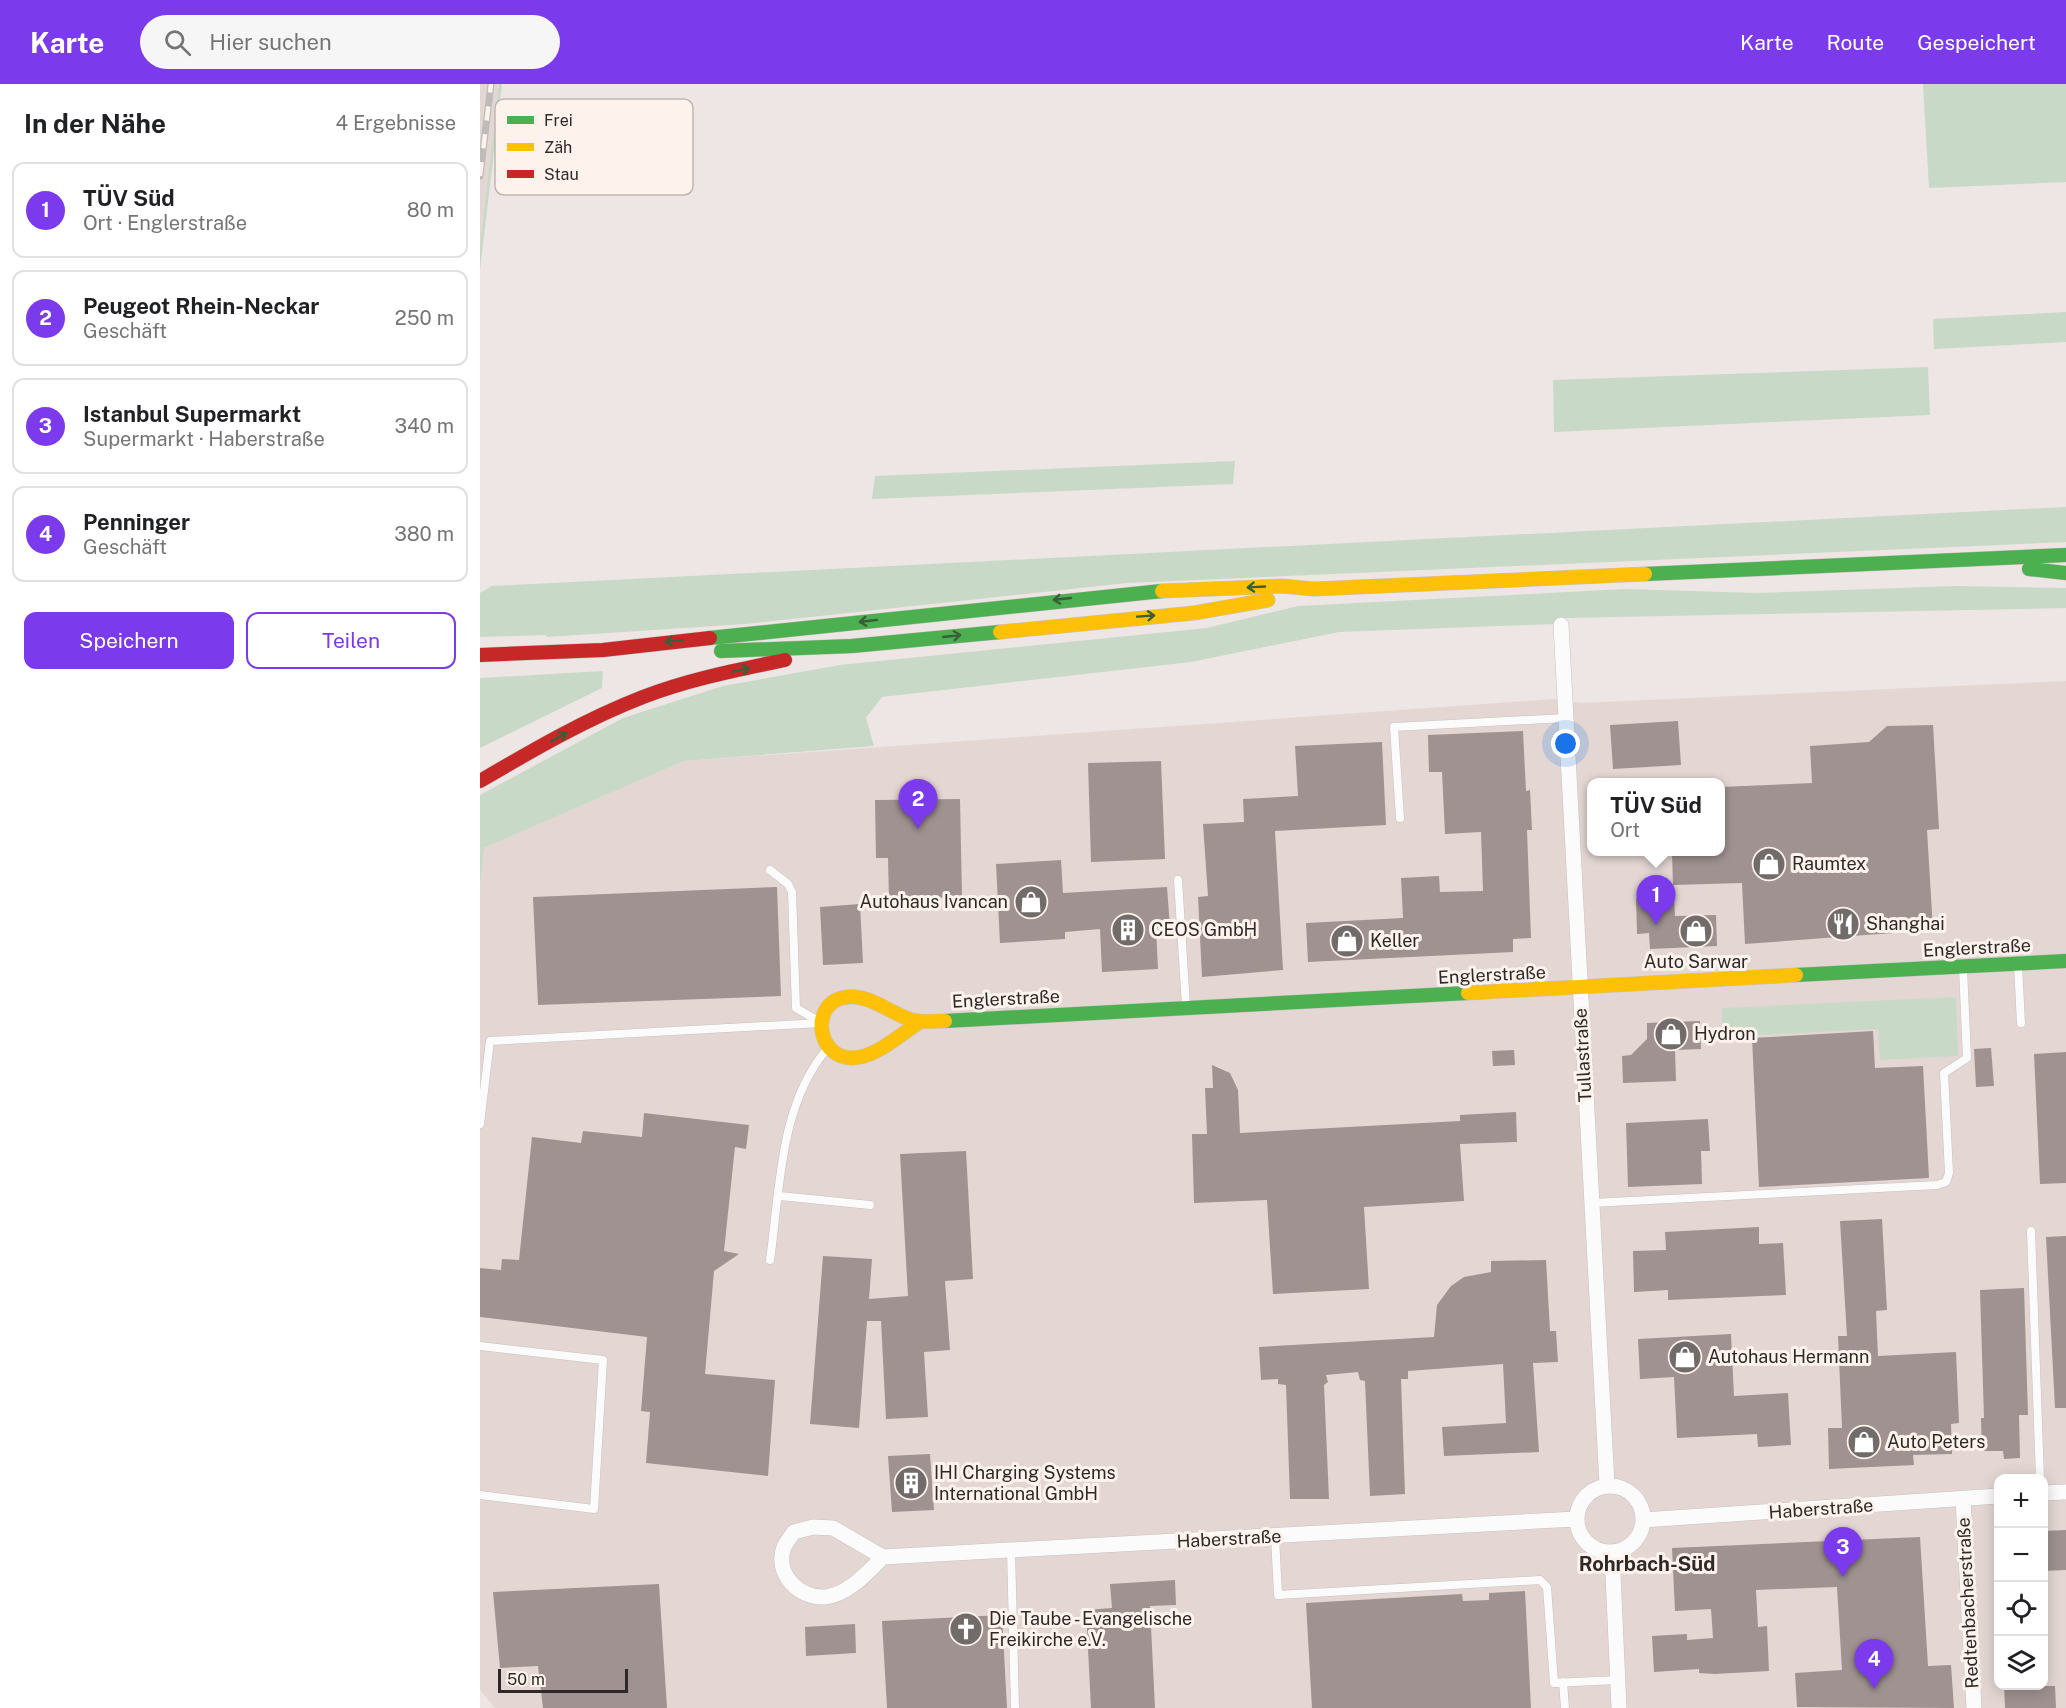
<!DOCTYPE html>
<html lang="de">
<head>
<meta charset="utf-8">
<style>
  :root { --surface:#fff; --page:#f6f6f6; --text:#202124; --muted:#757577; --line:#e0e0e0; --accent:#7c3aed }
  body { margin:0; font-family:"Public Sans",sans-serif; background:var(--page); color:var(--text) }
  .controls { position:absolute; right:18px; bottom:18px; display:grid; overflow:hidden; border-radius:12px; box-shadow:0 3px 15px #0003 }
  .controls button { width:54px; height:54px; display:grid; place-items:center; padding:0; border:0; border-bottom:2px solid var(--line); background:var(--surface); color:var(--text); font:30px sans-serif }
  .scale { position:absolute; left:18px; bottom:15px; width:130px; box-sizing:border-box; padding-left:6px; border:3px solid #2e2928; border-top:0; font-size:16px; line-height:21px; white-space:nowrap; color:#2e2928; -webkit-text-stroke:4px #fef2ed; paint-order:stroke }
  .you { position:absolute; left:1086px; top:660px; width:21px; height:21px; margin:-15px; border:4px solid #fff; border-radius:50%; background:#1a73e8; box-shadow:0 0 0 9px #1a73e833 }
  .badge { display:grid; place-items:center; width:39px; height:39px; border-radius:50%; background:var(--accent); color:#fff; font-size:20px; font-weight:700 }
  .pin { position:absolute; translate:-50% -50px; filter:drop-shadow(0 2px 3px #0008) }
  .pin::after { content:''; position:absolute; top:32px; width:21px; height:18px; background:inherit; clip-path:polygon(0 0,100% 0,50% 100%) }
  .popup { position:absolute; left:1107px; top:694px; width:138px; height:78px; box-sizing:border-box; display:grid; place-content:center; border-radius:12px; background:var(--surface); filter:drop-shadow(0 2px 4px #0005); font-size:20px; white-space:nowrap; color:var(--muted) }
  .popup b { font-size:22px; color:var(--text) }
  .popup::after { content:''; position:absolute; left:50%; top:100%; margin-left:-12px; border:12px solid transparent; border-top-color:var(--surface) }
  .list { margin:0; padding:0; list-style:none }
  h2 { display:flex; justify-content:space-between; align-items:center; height:78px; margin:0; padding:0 24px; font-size:26px }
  h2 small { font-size:20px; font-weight:400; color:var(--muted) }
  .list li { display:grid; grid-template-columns:39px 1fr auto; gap:18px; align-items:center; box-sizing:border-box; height:96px; margin:0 12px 12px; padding:0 12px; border:2px solid var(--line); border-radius:12px }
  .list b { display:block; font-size:22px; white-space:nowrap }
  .list p { margin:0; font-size:20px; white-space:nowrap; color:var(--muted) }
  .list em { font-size:20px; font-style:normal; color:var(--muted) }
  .actions { display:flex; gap:12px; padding:18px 24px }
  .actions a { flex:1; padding:14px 0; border:2px solid var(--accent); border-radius:12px; text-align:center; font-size:21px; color:var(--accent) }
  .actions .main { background:var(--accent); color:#fff }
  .icon { flex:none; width:33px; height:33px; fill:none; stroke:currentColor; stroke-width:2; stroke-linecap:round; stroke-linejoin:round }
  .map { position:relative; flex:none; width:1586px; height:1624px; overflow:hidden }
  header { display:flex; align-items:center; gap:36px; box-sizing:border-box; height:84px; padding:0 30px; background:var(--accent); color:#fff }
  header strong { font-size:28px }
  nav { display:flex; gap:33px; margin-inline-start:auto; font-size:21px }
  .search { width:420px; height:54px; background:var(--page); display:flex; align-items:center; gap:15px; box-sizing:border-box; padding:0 21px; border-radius:33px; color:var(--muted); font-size:22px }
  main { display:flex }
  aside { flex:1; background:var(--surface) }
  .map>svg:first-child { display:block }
</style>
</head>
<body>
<header>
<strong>Karte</strong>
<div class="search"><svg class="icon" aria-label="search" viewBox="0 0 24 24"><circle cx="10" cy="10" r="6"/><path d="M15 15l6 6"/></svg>Hier suchen</div>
<nav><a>Karte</a><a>Route</a><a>Gespeichert</a></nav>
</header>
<main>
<aside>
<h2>In der Nähe<small>4 Ergebnisse</small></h2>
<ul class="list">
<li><span class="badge">1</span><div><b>TÜV Süd</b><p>Ort · Englerstraße</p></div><em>80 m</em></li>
<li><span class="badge">2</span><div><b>Peugeot Rhein-Neckar</b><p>Geschäft</p></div><em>250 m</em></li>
<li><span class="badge">3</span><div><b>Istanbul Supermarkt</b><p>Supermarkt · Haberstraße</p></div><em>340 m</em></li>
<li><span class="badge">4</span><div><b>Penninger</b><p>Geschäft</p></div><em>380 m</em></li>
</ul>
<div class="actions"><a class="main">Speichern</a><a>Teilen</a></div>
</aside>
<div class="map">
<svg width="1586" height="1624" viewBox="0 0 1586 1624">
  <rect width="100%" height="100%" fill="#ede6e4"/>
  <!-- built -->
  <path fill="#e4d7d3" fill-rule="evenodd" d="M 0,0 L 19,0 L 0,160 Z
    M 1586,597 L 1586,1624 L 15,1624 L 0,1606 L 0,804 L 4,764 L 204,677 L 1075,615 L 1101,619 ZM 1112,698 L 1240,698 L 1240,768 L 1112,768 ZM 1518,1394 L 1564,1394 L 1564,1602 L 1518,1602 Z"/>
  <!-- green -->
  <path fill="#c8d9c8" d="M 19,0 L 22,0 L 0,186 L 0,160 Z
    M 1443,0 L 1586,0 L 1586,98 L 1449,104 Z
    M 1586,228 L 1586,258 L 1454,265 L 1453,235 Z
    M 1448,283 L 1450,331 L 1074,348 L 1073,296 Z
    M 755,377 L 753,400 L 392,415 L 395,392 Z
    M 1586,423 L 1586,458 L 647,499 L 265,540 L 67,553 L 66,551 L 0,553 L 0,509 L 12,502 Z
    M 1475,502 L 1586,504 L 1586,524 L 1085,534 L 1075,540 L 859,548 L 711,578 L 402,613 L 386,634 L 394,662 L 204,677 L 4,764 L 0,804 L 0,711 L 143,634 L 243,602 L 360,581 L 727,544 L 818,522 L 1145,505 L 1277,509 Z
    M 123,587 L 122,604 L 0,664 L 0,594 Z
    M 1476,913 L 1478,972 L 1400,976 L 1398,945 L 1243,953 L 1242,924 Z"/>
  <!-- building -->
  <path fill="#9f9290" d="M 1198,637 L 1201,681 L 1133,685 L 1130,641 Z
    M 1453,641 L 1459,745 L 1447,746 L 1453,846 L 1265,860 L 1262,799 L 1193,801 L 1192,770 L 1240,768 L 1240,703 L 1332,699 L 1330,662 L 1389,658 L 1407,642 Z
    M 1043,647 L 1046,707 L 1050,706 L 1052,746 L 1047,746 L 1051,854 L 1033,855 L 1033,868 L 828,878 L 826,839 L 923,834 L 921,794 L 959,792 L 960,808 L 1003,807 L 1001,748 L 965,750 L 962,688 L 949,688 L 948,651 Z
    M 902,658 L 906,741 L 795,747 L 803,886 L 722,893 L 718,813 L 728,812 L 723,740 L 764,738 L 763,715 L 818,712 L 815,662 Z
    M 681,677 L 685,775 L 611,778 L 608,679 Z
    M 480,715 L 482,813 L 409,815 L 408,774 L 396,774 L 395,716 Z
    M 581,776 L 583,809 L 687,803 L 690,843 L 676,844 L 678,885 L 622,888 L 620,845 L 585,848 L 585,855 L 520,859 L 516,780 Z
    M 297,803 L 301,912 L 58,921 L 53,813 Z
    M 1194,812 L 1195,832 L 1236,831 L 1237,862 L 1170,865 L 1169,849 L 1157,850 L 1156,814 Z
    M 380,820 L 383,879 L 343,881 L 340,823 Z
    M 1220,937 L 1221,965 L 1195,966 L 1196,997 L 1143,999 L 1142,972 L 1151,971 L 1167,955 L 1167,939 Z
    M 1393,947 L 1395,984 L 1443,982 L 1449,1094 L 1279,1103 L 1272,954 Z
    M 1511,964 L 1514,1002 L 1496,1003 L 1494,965 Z
    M 1034,966 L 1035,981 L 1013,982 L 1012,967 Z
    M 1586,968 L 1586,1099 L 1560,1100 L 1554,970 Z
    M 732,981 L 750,989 L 758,1006 L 760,1049 L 980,1037 L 980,1031 L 1036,1028 L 1037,1058 L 980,1060 L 984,1117 L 884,1123 L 889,1205 L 793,1210 L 787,1116 L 714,1119 L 712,1050 L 727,1050 L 725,1004 L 733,1004 Z
    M 164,1029 L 269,1041 L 266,1065 L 255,1063 L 244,1167 L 259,1170 L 234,1187 L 225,1290 L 295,1296 L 288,1392 L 166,1379 L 170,1328 L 161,1327 L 167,1253 L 0,1233 L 0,1184 L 21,1186 L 22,1175 L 39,1176 L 52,1053 L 101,1059 L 103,1047 L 162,1053 Z
    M 1228,1035 L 1230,1067 L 1221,1067 L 1222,1100 L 1148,1103 L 1146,1039 Z
    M 486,1067 L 493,1195 L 465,1197 L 470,1266 L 444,1268 L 448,1333 L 406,1335 L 401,1237 L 387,1237 L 379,1344 L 330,1340 L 343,1172 L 392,1175 L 389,1215 L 428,1212 L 420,1070 Z
    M 1402,1135 L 1407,1226 L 1396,1227 L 1398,1272 L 1476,1268 L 1479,1339 L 1471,1340 L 1472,1370 L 1433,1371 L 1434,1381 L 1349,1385 L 1348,1344 L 1362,1344 L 1358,1252 L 1367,1252 L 1360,1137 Z
    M 1279,1143 L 1279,1160 L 1303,1159 L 1306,1211 L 1188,1216 L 1188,1206 L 1154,1208 L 1153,1167 L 1186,1166 L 1185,1148 Z
    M 1586,1152 L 1586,1324 L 1575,1324 L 1566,1153 Z
    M 1066,1176 L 1070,1247 L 1076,1247 L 1078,1278 L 1053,1279 L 1059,1368 L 964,1372 L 962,1343 L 1026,1339 L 1023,1280 L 928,1287 L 928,1295 L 921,1295 L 925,1410 L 890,1412 L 885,1297 L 880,1296 L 878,1288 L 846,1291 L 848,1298 L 844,1301 L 849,1415 L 810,1415 L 806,1301 L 798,1300 L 798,1295 L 781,1296 L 779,1263 L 954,1253 L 957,1221 L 971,1202 L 984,1193 L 1011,1188 L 1011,1177 Z
    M 1544,1204 L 1548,1331 L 1539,1331 L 1540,1374 L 1524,1375 L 1523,1367 L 1502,1367 L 1501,1334 L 1504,1334 L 1500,1206 Z
    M 1251,1250 L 1254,1312 L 1308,1309 L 1311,1361 L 1278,1363 L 1277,1350 L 1197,1354 L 1194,1293 L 1160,1295 L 1158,1255 Z
    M 450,1370 L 454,1426 L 412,1428 L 408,1372 Z
    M 1586,1446 L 1586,1486 L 1563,1487 L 1563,1447 Z
    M 1440,1453 L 1448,1582 L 1471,1581 L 1474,1624 L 1317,1623 L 1315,1589 L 1362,1586 L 1357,1503 L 1276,1506 L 1278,1543 L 1287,1542 L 1289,1587 L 1235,1590 L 1219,1589 L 1219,1585 L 1174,1588 L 1172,1552 L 1207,1550 L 1207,1556 L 1233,1554 L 1231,1525 L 1195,1527 L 1192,1464 Z
    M 695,1496 L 696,1521 L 670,1522 L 675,1624 L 611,1624 L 606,1526 L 632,1524 L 630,1500 Z
    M 179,1500 L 187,1624 L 63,1624 L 58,1582 L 20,1584 L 13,1508 Z
    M 1045,1507 L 1051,1624 L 832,1624 L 826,1519 L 982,1510 L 983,1517 L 1009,1516 L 1009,1509 Z
    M 522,1531 L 527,1624 L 407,1624 L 402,1537 Z
    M 375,1540 L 376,1569 L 326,1572 L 325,1543 Z
    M 1524,1602 L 1575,1602 L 1576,1624 L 1525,1624 Z"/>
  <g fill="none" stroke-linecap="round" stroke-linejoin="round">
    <!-- lane casing -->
    <g stroke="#c6c1c0" stroke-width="9">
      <path id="lane" d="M 920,734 L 914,643 L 1086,634
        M 290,786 L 308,800 L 312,808 L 316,924 L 340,938
        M 698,796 L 706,922
        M 1538,881 L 1541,939
        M 0,1040 L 10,957 L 341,939
        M 300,1112 L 390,1121
        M 1112,1119 L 1457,1101 L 1466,1098 L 1469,1089 L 1464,989 L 1487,974 L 1483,884
        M 1551,1147 L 1560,1394
        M 290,1176 C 300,1107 299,1021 347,965
        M 0,1262 L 123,1276 L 114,1425 L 0,1411
        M 795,1452 L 798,1511 L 1060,1496 L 1067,1503 L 1074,1599 L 1137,1596
        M 531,1466 L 535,1624
        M 1083,1598 L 1085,1624"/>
    </g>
    <!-- street casing -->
    <g stroke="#c6c1c0" stroke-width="16">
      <path id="street" d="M 1081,541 L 1127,1401
        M1097 1435a33 33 0 1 1 66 0a33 33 0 1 1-66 0Z
        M 1564,1409 L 1586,1408
        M 1483,1415 L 1494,1624
        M 1163,1436 L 1518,1412
        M 1132,1468 L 1139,1624
        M 403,1473 C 388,1488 368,1511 345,1513 C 319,1515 294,1489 304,1463 C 306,1458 311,1452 314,1448 L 333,1443 L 353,1444 L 403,1473 L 1096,1435"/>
    </g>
    <!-- fast casing -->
    <g stroke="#c6c1c0" stroke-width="15">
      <path id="fast" d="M 1549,485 L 1586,489
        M 1165,490 L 1586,471
        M 230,554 L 682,507
        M 241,567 L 372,562 L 520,548
        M 1316,891 L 1586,877
        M 465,937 L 988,909"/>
    </g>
    <!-- slow casing -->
    <g stroke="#c6c1c0" stroke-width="15">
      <path id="slow" d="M 682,507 L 802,502 L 834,505 L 1165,490
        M 520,548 L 714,529 L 788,516
        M 988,909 L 1316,891
        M 440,938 C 422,949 401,969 380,973 C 336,982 327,916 368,913 C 390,911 409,928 429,935 C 441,939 453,937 465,937"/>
    </g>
    <!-- jam casing -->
    <g stroke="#c6c1c0" stroke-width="15">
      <path id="jam" d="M 0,571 L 123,566 L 230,554
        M 0,697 C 53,666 106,635 163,613 C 209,595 257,586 305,576"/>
    </g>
    <!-- lane -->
    <use href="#lane" stroke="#fcfbfb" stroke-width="8"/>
    <!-- street -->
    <use href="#street" stroke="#fcfbfb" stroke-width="15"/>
    <!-- fast -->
    <use href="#fast" stroke="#4caf50" stroke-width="14"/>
    <!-- slow -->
    <use href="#slow" stroke="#ffc107" stroke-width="14"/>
    <!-- jam -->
    <use href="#jam" stroke="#c62828" stroke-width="14"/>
    <!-- rail casing -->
    <g stroke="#bdbcbb" stroke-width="7">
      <path id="rail" d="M 0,92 L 11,0"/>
    </g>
    <!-- rail -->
    <use href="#rail" stroke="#fef2ed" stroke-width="4.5" stroke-dasharray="14" stroke-linecap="butt"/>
  </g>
  <!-- one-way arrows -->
  <defs><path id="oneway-shaft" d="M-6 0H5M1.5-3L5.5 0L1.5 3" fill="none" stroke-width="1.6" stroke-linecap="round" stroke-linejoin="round" transform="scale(1.5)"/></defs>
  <g stroke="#3a5f38">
    <use href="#oneway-shaft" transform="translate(776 503) rotate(177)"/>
    <use href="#oneway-shaft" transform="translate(582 515) rotate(174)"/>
    <use href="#oneway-shaft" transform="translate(666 532) rotate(-4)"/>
    <use href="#oneway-shaft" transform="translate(388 537) rotate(174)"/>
    <use href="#oneway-shaft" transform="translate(472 552) rotate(-6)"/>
    <use href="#oneway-shaft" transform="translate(194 557) rotate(175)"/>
    <use href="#oneway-shaft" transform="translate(261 586) rotate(-12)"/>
    <use href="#oneway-shaft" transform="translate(79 653) rotate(-30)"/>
  </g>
  <!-- icons -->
  <defs>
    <g id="shop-disc" transform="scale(1.725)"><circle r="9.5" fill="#716b6a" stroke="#fef2ed"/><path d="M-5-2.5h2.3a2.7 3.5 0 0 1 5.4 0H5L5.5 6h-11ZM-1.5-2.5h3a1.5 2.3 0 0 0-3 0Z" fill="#fff"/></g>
    <g id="restaurant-disc" transform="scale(1.725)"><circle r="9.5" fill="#716b6a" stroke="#fef2ed"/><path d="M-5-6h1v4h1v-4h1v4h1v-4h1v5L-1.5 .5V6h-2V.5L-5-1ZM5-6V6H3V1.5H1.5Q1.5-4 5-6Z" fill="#fff"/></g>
    <g id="building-disc" transform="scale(1.725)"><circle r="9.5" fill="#716b6a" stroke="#fef2ed"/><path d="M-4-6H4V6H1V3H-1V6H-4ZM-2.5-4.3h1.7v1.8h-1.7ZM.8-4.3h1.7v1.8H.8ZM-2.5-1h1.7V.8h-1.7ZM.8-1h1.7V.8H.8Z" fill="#fff"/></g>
    <g id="church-disc" transform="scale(1.725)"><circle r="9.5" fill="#716b6a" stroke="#fef2ed"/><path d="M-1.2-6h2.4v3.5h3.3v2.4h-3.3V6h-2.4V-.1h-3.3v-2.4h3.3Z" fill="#fff"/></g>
  </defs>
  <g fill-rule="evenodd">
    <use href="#shop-disc" x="1289" y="780"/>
    <use href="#shop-disc" x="551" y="818"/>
    <use href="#restaurant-disc" x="1363" y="840"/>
    <use href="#building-disc" x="648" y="846"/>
    <use href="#shop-disc" x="1216" y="847"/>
    <use href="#shop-disc" x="867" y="857"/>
    <use href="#shop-disc" x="1191" y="950"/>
    <use href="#shop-disc" x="1205" y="1273"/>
    <use href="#shop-disc" x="1384" y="1358"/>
    <use href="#building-disc" x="431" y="1399"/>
    <use href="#church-disc" x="486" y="1545"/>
  </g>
  <g text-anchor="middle" stroke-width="6" stroke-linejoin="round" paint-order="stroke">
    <!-- poi labels -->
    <g font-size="18" fill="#2e2928" stroke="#fef2ed" text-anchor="start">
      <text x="1312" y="786">Raumtex</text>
      <text x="528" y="824" text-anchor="end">Autohaus Ivancan</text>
      <text x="1386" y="846">Shanghai</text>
      <text x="671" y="852">CEOS GmbH</text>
      <text x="890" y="863">Keller</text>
      <text x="1216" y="884" text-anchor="middle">Auto Sarwar</text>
      <text x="1214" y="956">Hydron</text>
      <text x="1228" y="1279">Autohaus Hermann</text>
      <text x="1407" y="1364">Auto Peters</text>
      <text x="454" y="1395">IHI Charging Systems<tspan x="454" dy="21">International GmbH</tspan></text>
      <text x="509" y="1541">Die Taube - Evangelische<tspan x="509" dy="21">Freikirche e.V.</tspan></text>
    </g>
    <!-- street labels -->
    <g font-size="18" fill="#2e2928" stroke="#fef2ed">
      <text transform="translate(1497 864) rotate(-3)" y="6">Englerstraße</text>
      <text transform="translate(1012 891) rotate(-3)" y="6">Englerstraße</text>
      <text transform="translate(526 915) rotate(-3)" y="6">Englerstraße</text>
      <text transform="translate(1103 971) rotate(-93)" y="6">Tullastraße</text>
      <text transform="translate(1341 1425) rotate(-4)" y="6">Haberstraße</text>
      <text transform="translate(749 1455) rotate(-3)" y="6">Haberstraße</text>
      <text transform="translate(1488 1519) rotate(-93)" y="6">Redtenbacherstraße</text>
    </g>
    <!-- neighbourhood labels -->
    <g font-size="20" font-weight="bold" fill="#2e2928" stroke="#fef2ed">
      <text x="1167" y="1487">Rohrbach-Süd</text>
    </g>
  </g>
  <!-- legend -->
  <rect x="15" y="15" width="198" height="96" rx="9" fill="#fef2ed" stroke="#c0b6b2" stroke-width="1.5"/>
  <rect x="27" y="32" width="27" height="8" fill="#4caf50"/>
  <rect x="27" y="59" width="27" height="8" fill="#ffc107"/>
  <rect x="27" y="86" width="27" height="8" fill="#c62828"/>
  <g font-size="16" fill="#2e2928">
    <text x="64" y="42">Frei</text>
    <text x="64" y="69">Zäh</text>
    <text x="64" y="96">Stau</text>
  </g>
</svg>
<div class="controls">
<button>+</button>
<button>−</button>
<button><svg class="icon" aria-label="locate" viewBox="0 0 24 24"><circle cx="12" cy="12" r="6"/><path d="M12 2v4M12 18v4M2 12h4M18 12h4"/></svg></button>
<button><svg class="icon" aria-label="layers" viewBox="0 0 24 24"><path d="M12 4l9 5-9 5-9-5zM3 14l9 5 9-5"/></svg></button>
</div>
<div class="scale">50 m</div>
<div class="you"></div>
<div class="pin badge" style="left:1176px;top:841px">1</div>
<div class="popup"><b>TÜV Süd</b>Ort</div>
<div class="pin badge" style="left:438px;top:745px">2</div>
<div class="pin badge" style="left:1363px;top:1493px">3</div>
<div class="pin badge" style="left:1394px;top:1605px">4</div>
</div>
</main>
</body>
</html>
